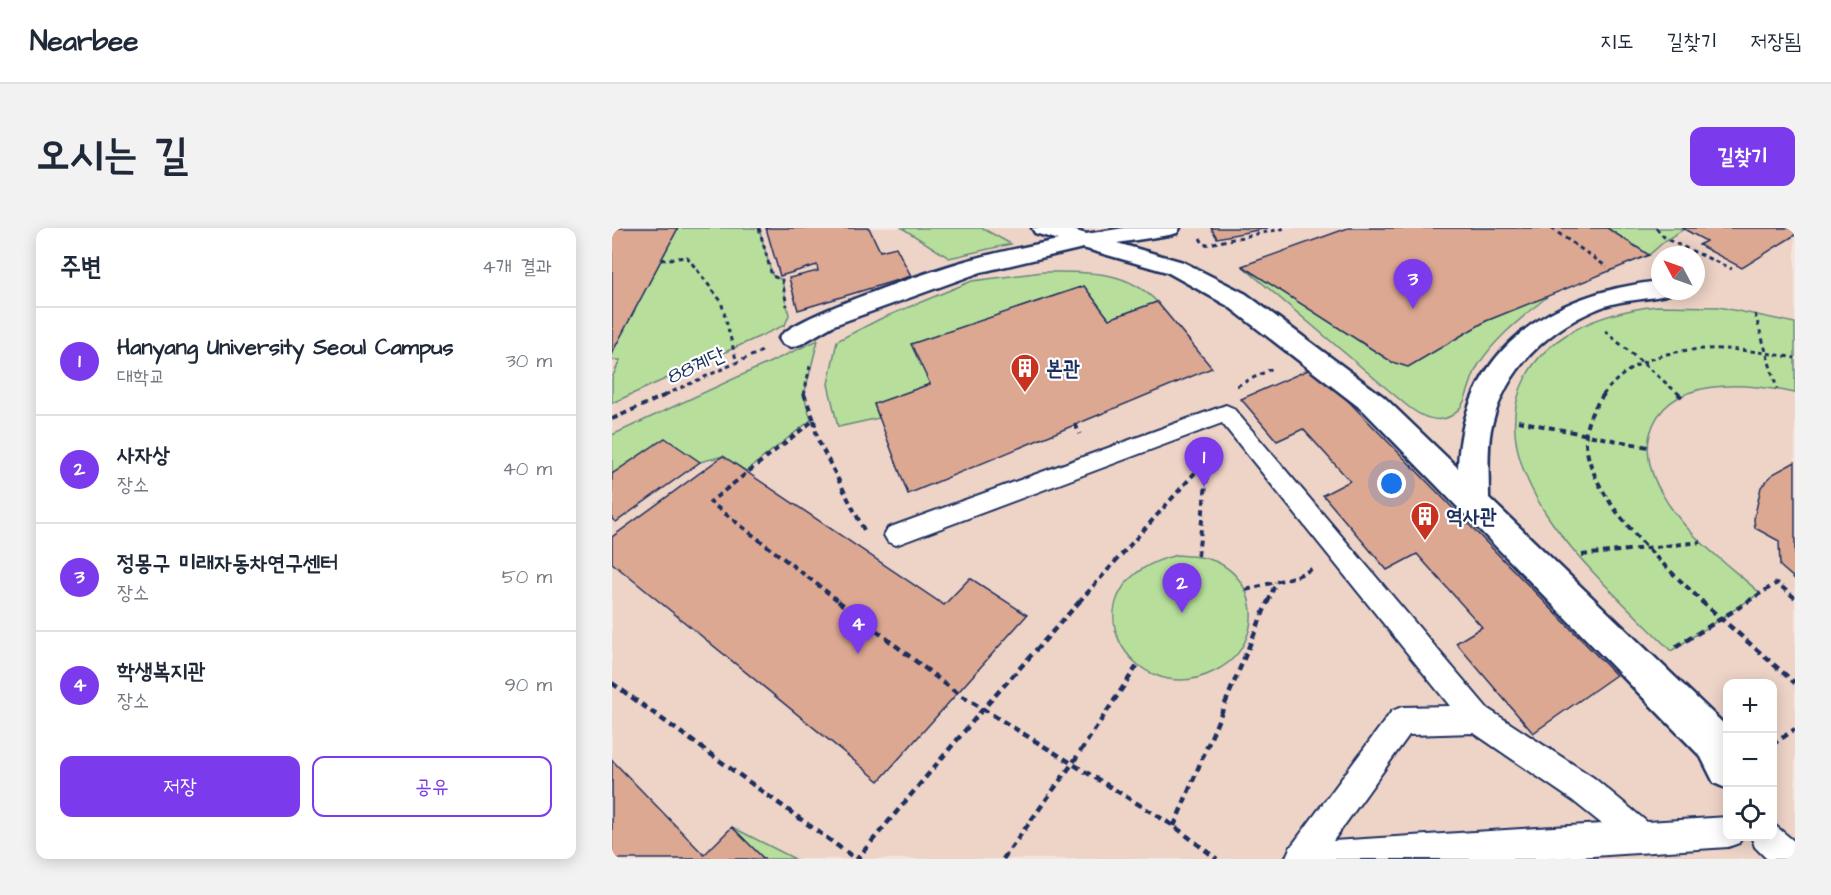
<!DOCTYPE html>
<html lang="ko">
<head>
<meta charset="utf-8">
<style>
  :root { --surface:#fff; --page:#f2f2f3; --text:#1f2937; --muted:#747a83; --line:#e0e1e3; --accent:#7c3aed }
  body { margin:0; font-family:"Architects Daughter","Poor Story",sans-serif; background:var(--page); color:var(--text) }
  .controls { position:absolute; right:18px; bottom:18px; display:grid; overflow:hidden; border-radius:12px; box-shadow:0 3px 15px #0003 }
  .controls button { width:54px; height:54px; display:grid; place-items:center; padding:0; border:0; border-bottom:2px solid var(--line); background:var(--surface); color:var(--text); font:30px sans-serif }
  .compass { position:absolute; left:1039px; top:18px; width:54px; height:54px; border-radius:50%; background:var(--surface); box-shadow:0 3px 15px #0003; rotate:311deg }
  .you { position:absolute; left:780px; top:256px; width:21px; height:21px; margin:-15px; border:4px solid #fff; border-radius:50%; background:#1a73e8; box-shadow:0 0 0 9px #1a73e833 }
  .badge { display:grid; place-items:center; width:39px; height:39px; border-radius:50%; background:var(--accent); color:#fff; font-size:20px; font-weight:700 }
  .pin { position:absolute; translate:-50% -50px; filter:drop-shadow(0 2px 3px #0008) }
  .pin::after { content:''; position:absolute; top:32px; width:21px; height:18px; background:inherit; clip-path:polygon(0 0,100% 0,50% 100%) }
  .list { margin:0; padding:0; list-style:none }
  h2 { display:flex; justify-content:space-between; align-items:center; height:78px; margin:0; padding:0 24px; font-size:26px }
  h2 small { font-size:20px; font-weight:400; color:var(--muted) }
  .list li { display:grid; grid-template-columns:39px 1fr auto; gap:18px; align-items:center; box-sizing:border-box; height:108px; padding:0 24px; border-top:2px solid var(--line) }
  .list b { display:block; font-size:22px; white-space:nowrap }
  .list p { margin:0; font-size:20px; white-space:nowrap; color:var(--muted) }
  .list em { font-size:20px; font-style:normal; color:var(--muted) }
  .actions { display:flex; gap:12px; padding:18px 24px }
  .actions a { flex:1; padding:14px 0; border:2px solid var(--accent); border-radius:12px; text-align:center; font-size:21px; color:var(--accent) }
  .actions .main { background:var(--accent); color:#fff }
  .icon { flex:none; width:33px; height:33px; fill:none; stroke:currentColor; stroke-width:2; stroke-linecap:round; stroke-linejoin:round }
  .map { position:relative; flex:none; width:1183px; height:631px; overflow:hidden; border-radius:12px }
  header { display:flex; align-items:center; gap:36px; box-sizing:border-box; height:84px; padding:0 30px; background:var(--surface); border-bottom:2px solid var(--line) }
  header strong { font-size:28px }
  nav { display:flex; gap:33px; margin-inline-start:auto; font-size:21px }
  .intro { display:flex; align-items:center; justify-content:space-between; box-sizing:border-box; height:144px; padding:0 36px }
  h1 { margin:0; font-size:42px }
  .button { padding:15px 27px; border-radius:12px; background:var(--accent); color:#fff; font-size:21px; font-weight:700 }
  main { display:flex; gap:36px; padding:0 36px }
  aside { flex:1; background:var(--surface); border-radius:12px; box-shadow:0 3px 15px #0003 }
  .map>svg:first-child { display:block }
</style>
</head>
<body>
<header>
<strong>Nearbee</strong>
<nav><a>지도</a><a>길찾기</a><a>저장됨</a></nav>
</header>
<div class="intro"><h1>오시는 길</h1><a class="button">길찾기</a></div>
<main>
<aside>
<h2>주변<small>4개 결과</small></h2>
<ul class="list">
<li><span class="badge">1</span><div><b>Hanyang University Seoul Campus</b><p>대학교</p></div><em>30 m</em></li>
<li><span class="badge">2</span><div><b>사자상</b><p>장소</p></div><em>40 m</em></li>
<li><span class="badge">3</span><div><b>정몽구 미래자동차연구센터</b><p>장소</p></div><em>50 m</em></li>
<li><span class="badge">4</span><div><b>학생복지관</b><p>장소</p></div><em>90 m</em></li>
</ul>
<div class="actions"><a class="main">저장</a><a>공유</a></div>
</aside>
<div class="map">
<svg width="1183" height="631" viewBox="0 0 1183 631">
  <rect width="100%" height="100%" fill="#f5e5de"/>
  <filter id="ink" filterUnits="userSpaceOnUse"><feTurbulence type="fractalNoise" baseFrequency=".0167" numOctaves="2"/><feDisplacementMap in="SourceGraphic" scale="12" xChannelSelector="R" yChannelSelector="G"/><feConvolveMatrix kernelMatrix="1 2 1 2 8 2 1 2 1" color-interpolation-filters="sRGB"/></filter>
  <g filter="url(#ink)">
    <!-- built -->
    <path fill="#eed3c7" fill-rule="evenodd" d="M 0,0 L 1183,0 L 1183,631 L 152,631 L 92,627 L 0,532 ZM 1048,27 L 1084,27 L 1084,63 L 1048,63 ZM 1116,455 L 1160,455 L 1160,608 L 1116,608 Z"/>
    <!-- green -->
    <path fill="#b7df9b" stroke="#69877c" stroke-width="1.5" d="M 66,0 L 147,0 L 160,47 L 170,52 L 177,87 L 173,97 L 0,175 L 0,150 L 8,132 L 0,132 L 0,125 Z
      M 290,0 L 370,0 L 399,16 L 337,30 Z
      M 995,0 L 1070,0 L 1072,1 L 1054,12 L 1037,27 Z
      M 630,38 L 780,134 L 796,139 L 874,93 L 936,68 C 911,89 884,109 867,136 C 856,152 857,178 839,188 C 823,197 805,186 793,176 Z
      M 431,44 C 474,44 514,41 545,74 L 497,91 L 472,58 L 300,116 L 318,156 L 262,177 L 267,190 L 226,199 L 216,156 L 225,113 L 268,91 L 360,53 Z
      M 1045,78 L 1107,79 L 1183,95 L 1183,165 C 1137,155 1054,146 1038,206 C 1033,225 1039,247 1049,264 C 1072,306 1113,334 1148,365 L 1059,423 C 1019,382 975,343 941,296 C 860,183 913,93 1045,78 Z
      M 206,112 L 192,167 L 199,192 L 134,243 L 111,228 L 88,234 L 0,246 L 0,207 Z
      M 565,327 C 578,328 592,328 605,334 C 634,348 647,382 634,411 C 628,426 617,436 603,443 C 518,487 445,356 565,327 Z
      M 120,599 L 183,631 L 152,631 Z"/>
    <!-- building -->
    <path fill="#dda892" stroke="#1b2f5e" stroke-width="1.5" d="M 0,0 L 66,0 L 0,125 Z
      M 154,0 L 257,0 L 268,23 L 284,19 L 299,48 L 186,82 L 177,50 L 206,43 L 205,37 L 168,48 Z
      M 599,0 L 656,0 L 605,10 Z
      M 736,0 L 995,0 L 1037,27 L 874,93 L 796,139 L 780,134 L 630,38 Z
      M 1070,0 L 1183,0 L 1183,7 L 1130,40 L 1087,17 L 1094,13 Z
      M 472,58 L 497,91 L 545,74 L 600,140 L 296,266 L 262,176 L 318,156 L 299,116 Z
      M 703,139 L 1004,447 L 921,505 L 844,415 L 870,399 L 805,326 L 775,342 L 711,267 L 738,253 L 691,201 L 665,213 L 629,171 Z
      M 53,210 L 88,234 L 4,294 L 0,291 L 0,246 Z
      M 111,228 L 332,377 L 358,350 L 415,387 L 267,553 L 0,335 L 0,309 Z
      M 1183,234 L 1183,351 L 1168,338 L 1167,313 L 1143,300 L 1142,291 L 1149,259 L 1161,246 Z
      M 0,532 L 92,627 L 120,599 L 152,631 L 0,631 Z"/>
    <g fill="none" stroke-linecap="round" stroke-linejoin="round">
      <!-- service casing -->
      <g stroke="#1b2f5e" stroke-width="4">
        <path id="service" d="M 614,177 L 621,180 L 876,481 L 982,550 L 1035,594 L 1116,589 L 1116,608 L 1130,608 L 1127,615 L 1116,619 L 936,631 L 673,631 L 678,620 L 780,483 L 790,479 L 838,478 L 610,195 L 284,317 L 276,314 L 272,307 L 276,300 ZM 862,505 L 960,572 L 990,596 L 721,613 L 797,507 Z
          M 1160,595 L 1183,614 L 1183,631 L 1155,631 L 1143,619 L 1139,608 L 1160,608 Z"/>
      </g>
      <!-- minor casing -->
      <g stroke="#1b2f5e" stroke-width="5">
        <path id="minor" d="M 420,0 L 455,0 L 474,6 L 512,0 L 568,0 L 565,5 L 557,7 L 505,15 L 571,34 L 634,66 L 772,169 L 846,240 C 850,120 939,65 1048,53 L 1048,63 L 1059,63 L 1057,66 C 1036,72 1014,71 993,78 C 937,99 892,141 879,201 C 875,223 877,247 877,270 L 1116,500 L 1116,561 L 1102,555 L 1089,529 L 752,183 L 616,78 L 555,44 L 471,20 L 369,44 L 222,97 L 189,116 L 180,119 L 171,116 L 167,110 C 181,88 325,41 357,32 C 386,24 416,18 446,12 L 423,5 Z"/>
      </g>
      <!-- path-far2 -->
      <path stroke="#1b2f5e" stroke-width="3" stroke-dasharray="4.5 4" stroke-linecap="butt" d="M 147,0 L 160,48 L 170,52 L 175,78
        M 939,0 L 995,39
        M 1044,0 L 1054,11 L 1120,41
        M 588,10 L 592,17 L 674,0
        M 49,32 L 75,29 L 109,73 L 125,135
        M 1143,86 L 1165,161
        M 993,103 L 1068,167
        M 625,158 L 661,140
        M 53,167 L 150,123
        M 192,167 L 198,138
        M 991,167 C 1035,108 1119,118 1183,130"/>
      <!-- path-far1 -->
      <path stroke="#1b2f5e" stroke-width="4" stroke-dasharray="6 4.5" stroke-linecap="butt" d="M 192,166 L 202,192 L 98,274 L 228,374
        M 992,166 C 984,177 976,189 974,203 C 968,264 1051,336 1091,374
        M 1066,166 L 1070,169
        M 0,191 L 56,166
        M 202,192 L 205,210 L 253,304
        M 906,193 L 1036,219
        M 463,196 L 468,206
        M 970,327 L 1089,314
        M 586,328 L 597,229
        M 634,362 L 685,348 L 700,341
        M 467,374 L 598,228
        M 656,374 L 664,354
        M 1135,374 L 1165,355 L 1183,370"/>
      <!-- path -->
      <path stroke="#1b2f5e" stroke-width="4.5" stroke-dasharray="7 5" stroke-linecap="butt" d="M 226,373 L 345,465 L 371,481 L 245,631
        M 468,373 L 371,481 L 562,598 L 605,631
        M 1089,373 L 1183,455
        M 1064,419 L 1137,373
        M 0,455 L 244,631
        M 1160,517 L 1183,501
        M 562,598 L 656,373
        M 391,631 L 460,536 L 525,438"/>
      <!-- service -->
      <use href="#service" fill="#fff" fill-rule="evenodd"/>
      <!-- minor -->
      <use href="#minor" fill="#fff" fill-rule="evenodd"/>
    </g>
  </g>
  <!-- icons -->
  <defs>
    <g id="building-pin" transform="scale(1.5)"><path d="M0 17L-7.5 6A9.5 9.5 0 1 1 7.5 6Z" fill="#c8321e" stroke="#fff"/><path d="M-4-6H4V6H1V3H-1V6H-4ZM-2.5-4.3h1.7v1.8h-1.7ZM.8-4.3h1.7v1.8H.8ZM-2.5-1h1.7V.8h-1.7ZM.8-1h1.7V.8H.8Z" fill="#fff"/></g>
  </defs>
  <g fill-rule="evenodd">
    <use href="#building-pin" x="413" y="140"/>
    <use href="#building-pin" x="813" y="288"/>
  </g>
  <g text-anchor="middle" stroke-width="4.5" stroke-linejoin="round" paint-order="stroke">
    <!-- street labels -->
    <g font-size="21" fill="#1b2f5e" stroke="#fff">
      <text transform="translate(84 137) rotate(-24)" y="7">88계단</text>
    </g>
    <!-- poi labels -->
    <g font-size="21" font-weight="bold" fill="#1b2f5e" stroke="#fff" text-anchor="start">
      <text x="434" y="147">본관</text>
      <text x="834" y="295">역사관</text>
    </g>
  </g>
</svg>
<div class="controls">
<button>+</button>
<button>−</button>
<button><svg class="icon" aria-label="locate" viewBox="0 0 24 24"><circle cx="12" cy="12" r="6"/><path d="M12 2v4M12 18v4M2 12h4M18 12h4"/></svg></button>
</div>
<svg class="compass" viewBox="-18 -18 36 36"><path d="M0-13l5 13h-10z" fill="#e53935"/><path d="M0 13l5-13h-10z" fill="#747a83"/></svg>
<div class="you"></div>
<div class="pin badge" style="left:592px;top:259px">1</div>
<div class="pin badge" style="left:570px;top:385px">2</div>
<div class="pin badge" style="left:801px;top:81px">3</div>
<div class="pin badge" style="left:246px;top:426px">4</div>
</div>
</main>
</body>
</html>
